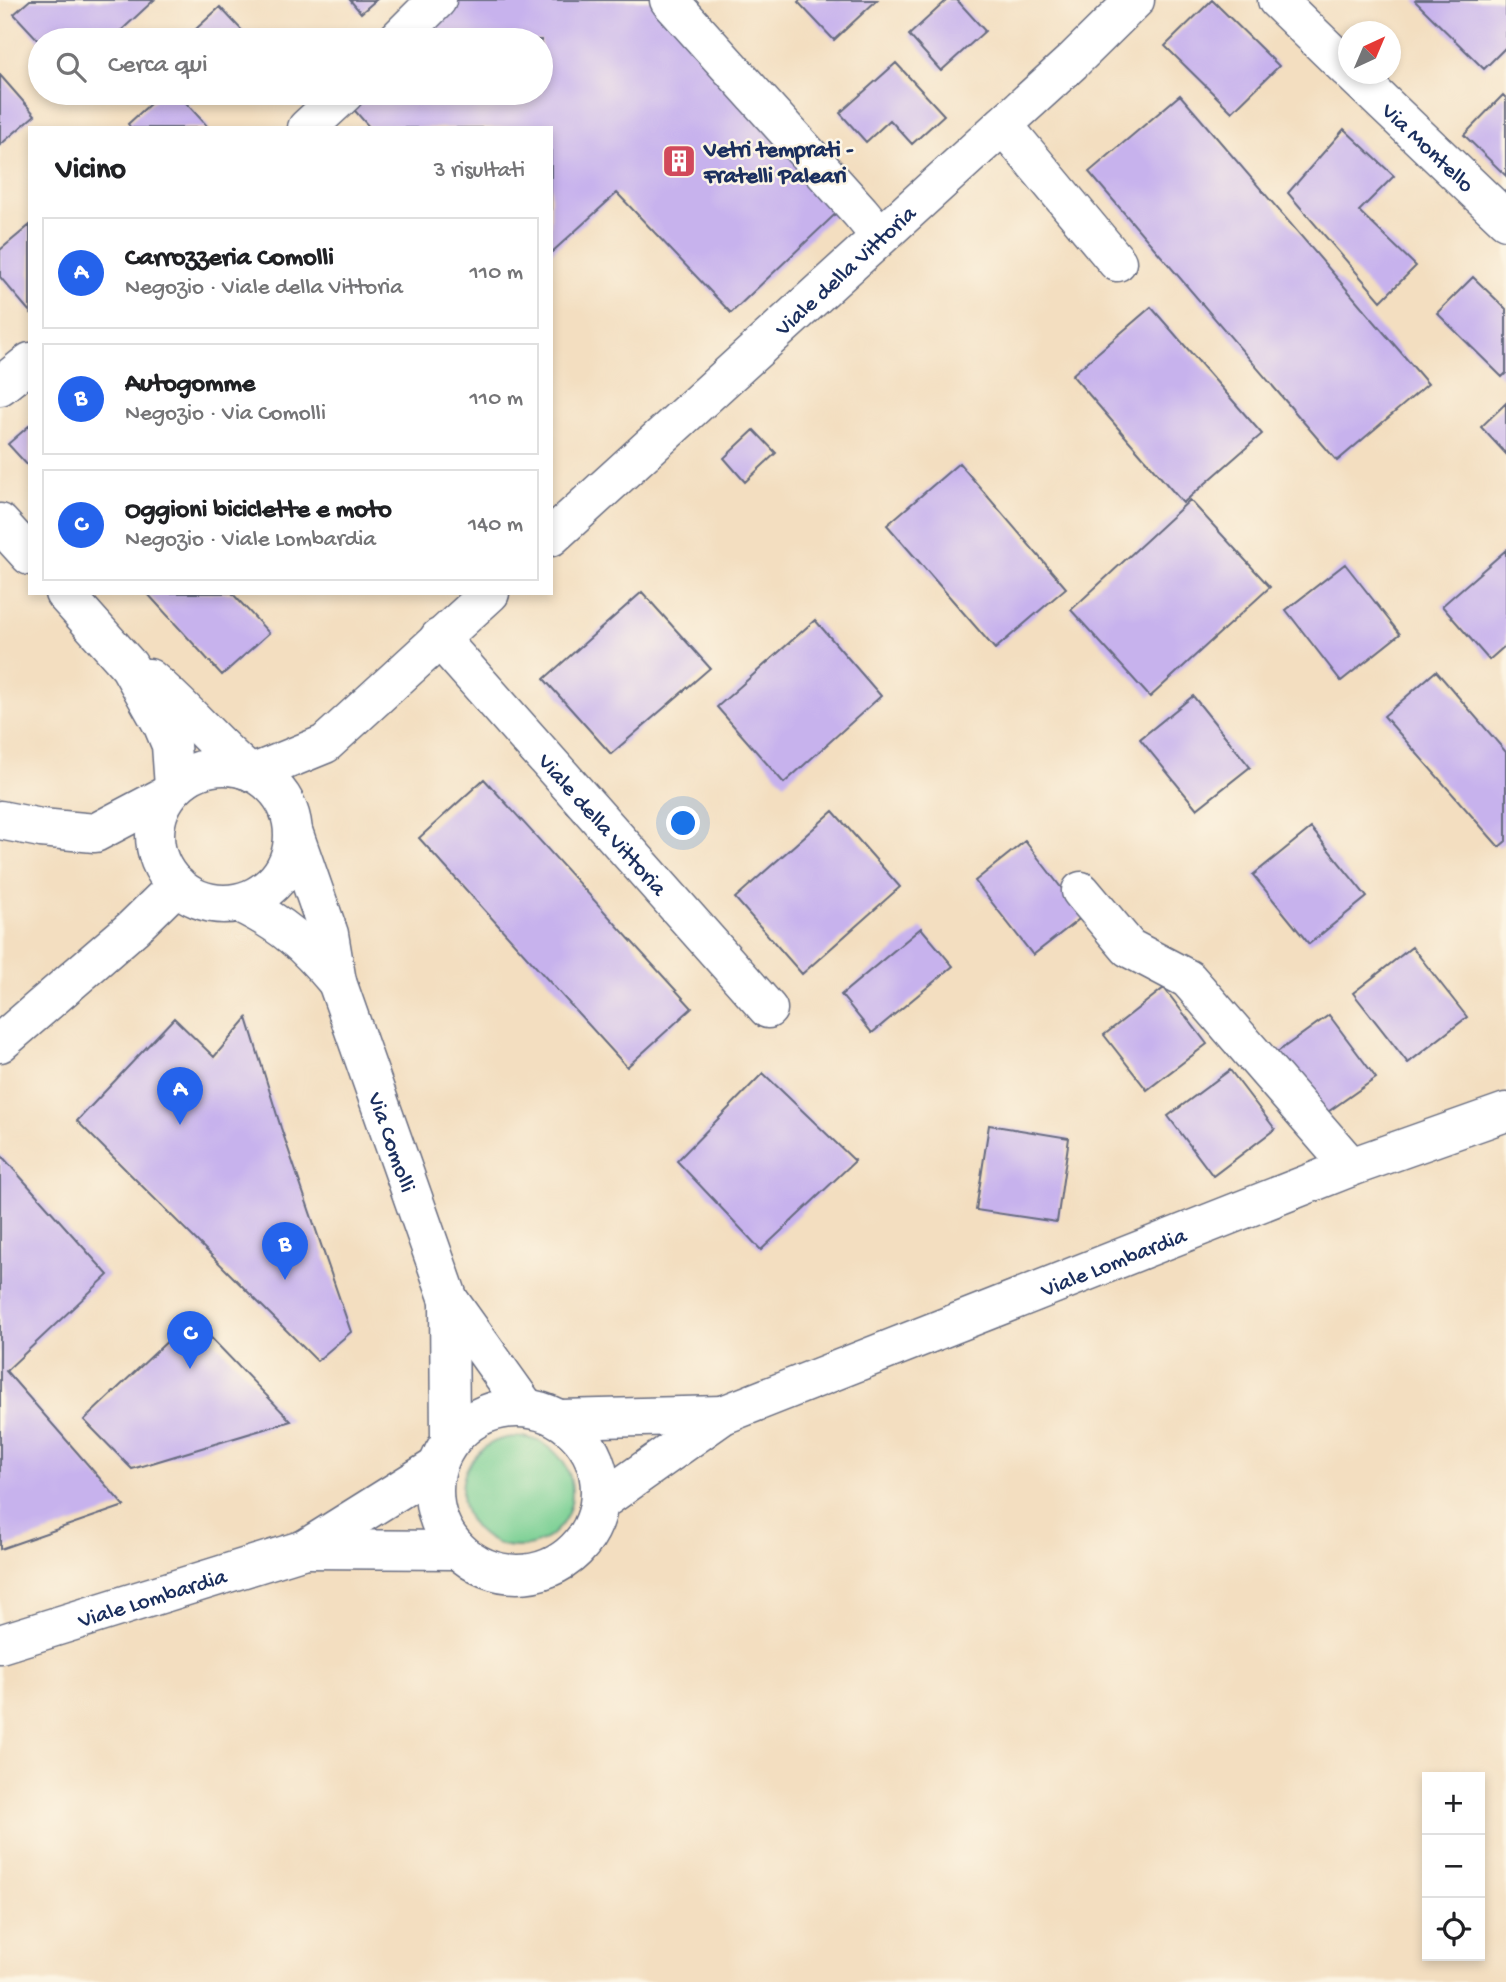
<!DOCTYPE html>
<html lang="it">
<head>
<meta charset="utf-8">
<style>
  :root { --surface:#fff; --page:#f6f6f6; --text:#202124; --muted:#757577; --line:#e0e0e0; --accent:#2563eb }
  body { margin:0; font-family:"Gochi Hand",sans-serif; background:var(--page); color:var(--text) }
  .controls { position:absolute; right:21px; bottom:21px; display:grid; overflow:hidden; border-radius:0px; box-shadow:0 4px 10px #0003 }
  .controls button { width:63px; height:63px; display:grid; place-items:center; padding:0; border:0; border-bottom:2px solid var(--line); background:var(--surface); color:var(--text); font:35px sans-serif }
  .compass { position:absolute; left:1338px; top:21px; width:63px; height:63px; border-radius:50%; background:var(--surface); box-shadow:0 4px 10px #0003; rotate:44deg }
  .you { position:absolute; left:684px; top:824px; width:24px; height:24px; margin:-18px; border:5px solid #fff; border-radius:50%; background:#1a73e8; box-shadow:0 0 0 10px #1a73e833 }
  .badge { display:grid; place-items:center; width:46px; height:46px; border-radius:50%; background:var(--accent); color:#fff; font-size:23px; font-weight:700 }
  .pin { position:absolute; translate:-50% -58px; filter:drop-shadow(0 2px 4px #0008) }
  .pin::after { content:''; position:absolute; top:37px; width:24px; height:21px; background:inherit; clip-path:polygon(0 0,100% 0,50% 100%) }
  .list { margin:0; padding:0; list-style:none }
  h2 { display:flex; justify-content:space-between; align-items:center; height:91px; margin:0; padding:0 28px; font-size:30px }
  h2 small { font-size:23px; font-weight:400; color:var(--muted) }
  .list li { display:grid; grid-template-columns:46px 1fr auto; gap:21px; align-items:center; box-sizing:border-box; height:112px; margin:0 14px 14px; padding:0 14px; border:2px solid var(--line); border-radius:0px }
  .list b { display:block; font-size:26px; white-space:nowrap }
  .list p { margin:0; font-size:23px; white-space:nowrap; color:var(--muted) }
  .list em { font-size:23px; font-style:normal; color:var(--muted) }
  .icon { flex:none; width:38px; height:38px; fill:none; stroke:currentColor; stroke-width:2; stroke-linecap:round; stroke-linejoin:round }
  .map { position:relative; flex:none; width:1506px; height:1982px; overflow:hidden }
  .search { position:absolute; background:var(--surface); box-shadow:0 4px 10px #0003; left:28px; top:28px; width:525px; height:77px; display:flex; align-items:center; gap:18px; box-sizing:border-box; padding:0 24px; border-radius:38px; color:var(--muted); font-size:26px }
  .panel { position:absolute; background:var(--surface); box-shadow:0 4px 10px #0003; left:28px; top:126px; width:525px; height:469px; border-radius:0px }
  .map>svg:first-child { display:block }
</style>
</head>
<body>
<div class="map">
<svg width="1506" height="1982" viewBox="0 0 1506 1982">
  <rect width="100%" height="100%" fill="#fcf5e5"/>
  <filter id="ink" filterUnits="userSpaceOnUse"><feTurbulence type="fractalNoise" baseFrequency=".0143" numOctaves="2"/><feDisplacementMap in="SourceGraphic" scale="14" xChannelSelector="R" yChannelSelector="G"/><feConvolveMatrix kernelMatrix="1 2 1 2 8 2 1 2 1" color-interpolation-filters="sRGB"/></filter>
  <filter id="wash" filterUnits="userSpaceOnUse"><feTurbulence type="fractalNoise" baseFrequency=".00686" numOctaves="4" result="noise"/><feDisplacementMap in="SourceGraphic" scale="28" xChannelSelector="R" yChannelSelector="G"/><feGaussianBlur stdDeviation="1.57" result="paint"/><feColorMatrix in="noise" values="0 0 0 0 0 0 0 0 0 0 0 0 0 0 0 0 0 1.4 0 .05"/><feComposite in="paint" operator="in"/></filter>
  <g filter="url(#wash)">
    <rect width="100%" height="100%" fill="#f3dec0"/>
    <!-- green -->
    <path fill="#7bd094" stroke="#4b8079" stroke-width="2" d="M462 1492a55 55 0 1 1 110 0a55 55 0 1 1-110 0Z"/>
    <g id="blocks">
      <!-- building -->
      <path fill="#c7b2ed" d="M 30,0 L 154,0 L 111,40 L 40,40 L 40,42 L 14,14 Z
        M 350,0 L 376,0 L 361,13 Z
        M 437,0 L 666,0 L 846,204 L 731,313 L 617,193 L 551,253 L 551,128 L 370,128 L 342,96 L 345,93 L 541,93 L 541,40 L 397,40 Z
        M 800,0 L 877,0 L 834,40 L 798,2 Z
        M 947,0 L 957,0 L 985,31 L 941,71 L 909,35 Z
        M 1212,0 L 1279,66 L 1232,112 L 1165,46 Z
        M 1416,0 L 1506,0 L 1506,47 L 1484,69 L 1415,1 Z
        M 220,7 L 251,40 L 184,40 Z
        M 896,63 L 944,115 L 912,144 L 890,120 L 866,142 L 840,113 Z
        M 0,75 L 35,115 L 0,145 Z
        M 162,93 L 177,93 L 209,128 L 131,128 L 128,124 Z
        M 1180,95 L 1428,384 L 1337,461 L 1089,172 Z
        M 1503,95 L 1506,98 L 1506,176 L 1464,135 Z
        M 1344,129 L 1394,176 L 1359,211 L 1416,266 L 1381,301 L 1288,193 Z
        M 30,225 L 30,312 L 0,277 L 0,250 Z
        M 1473,277 L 1506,309 L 1506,373 L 1502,377 L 1437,313 Z
        M 1151,307 L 1262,434 L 1183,503 L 1072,375 Z
        M 1506,403 L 1506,454 L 1481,427 Z
        M 30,425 L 30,468 L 8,444 Z
        M 754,430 L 776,453 L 745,482 L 724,458 Z
        M 959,463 L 1066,588 L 995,649 L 887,525 Z
        M 1190,500 L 1270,587 L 1150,697 L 1071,610 Z
        M 1506,550 L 1506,645 L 1489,660 L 1442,606 Z
        M 1345,564 L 1400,634 L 1341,681 L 1286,610 Z
        M 642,592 L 710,668 L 611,754 L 544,679 Z
        M 147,593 L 232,593 L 269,633 L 222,675 Z
        M 815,620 L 881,696 L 784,783 L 717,707 Z
        M 1436,671 L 1506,752 L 1506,841 L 1499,847 L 1384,716 Z
        M 1193,696 L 1250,767 L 1197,809 L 1140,739 Z
        M 484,779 L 692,1008 L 627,1067 L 419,838 Z
        M 833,811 L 900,887 L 802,974 L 735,898 Z
        M 1311,828 L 1367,897 L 1309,944 L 1253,875 Z
        M 1025,841 L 1083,916 L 1033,955 L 975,881 Z
        M 921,928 L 953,966 L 872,1033 L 841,995 Z
        M 1412,947 L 1467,1017 L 1408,1063 L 1353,993 Z
        M 1164,988 L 1207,1044 L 1147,1090 L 1104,1035 Z
        M 1329,1015 L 1376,1078 L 1322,1116 L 1276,1053 Z
        M 174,1018 L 214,1057 L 247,1018 L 281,1128 L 351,1332 L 317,1361 L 77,1121 Z
        M 1230,1070 L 1275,1129 L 1213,1176 L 1168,1116 Z
        M 763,1073 L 855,1161 L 761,1250 L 677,1161 Z
        M 989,1125 L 1069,1138 L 1057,1222 L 976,1210 Z
        M 0,1154 L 108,1275 L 6,1371 L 124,1506 L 0,1549 Z
        M 192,1318 L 291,1421 L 132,1469 L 84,1420 Z"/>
    </g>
  </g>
  <g filter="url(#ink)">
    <use href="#blocks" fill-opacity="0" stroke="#676c80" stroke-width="2"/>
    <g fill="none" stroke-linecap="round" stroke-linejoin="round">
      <!-- minor casing -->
      <g stroke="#676c80" stroke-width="41">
        <g id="minor">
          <path d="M 669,0 L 860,212 L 880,236"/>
          <path d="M 1277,0 L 1348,69"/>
          <path d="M 397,40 L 437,0"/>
          <path id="s1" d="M 1353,74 L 1506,220"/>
          <path d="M 1003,125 L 1117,262"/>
          <path d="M 307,128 L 345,93"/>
          <path d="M 0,386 L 30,362"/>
          <path d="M 0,523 L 30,556"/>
          <path id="s2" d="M 551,537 L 1072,62 L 1135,0"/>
          <path d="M 64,593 L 129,666 L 163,726 L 171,745 L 174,787"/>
          <path id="s3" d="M 439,638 L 768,1009"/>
          <path d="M 149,678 C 183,706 211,740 244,769"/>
          <circle cx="224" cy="835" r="69"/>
          <path d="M 254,773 L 325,744 L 490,593"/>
          <path d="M 0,820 L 41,828 L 95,833 L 167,795"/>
          <path id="s4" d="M 294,834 L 329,934 L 337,982 L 449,1300 L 526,1408"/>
          <path d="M 1081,891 L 1129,948 L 1188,979 L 1351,1167"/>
          <path d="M 239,903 C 283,924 306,945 337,982"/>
          <path d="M 0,1043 L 133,928 L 177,885"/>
          <path d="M 449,1300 L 450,1441"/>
        </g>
      </g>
      <!-- major casing -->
      <g stroke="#676c80" stroke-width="41">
        <g id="major">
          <circle cx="517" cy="1491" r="83"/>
          <path d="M 560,1419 L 723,1415"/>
          <path id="s5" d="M 600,1502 L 723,1415 L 1351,1167 L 1506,1112"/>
          <path d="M 305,1549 L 457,1550"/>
          <path id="s6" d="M 0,1644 L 305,1549 L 436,1467"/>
        </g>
      </g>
      <!-- minor -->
      <use href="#minor" stroke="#fff" stroke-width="38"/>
      <!-- major -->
      <use href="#major" stroke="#fff" stroke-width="38"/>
    </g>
  </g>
  <!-- icons -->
  <defs>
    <g id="building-square" transform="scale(1.75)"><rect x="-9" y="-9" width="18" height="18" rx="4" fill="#d1495b" stroke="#fcf5e5"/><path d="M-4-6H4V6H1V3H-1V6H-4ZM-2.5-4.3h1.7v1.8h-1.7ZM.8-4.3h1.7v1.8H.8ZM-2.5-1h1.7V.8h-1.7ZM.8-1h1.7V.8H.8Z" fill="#fff"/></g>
  </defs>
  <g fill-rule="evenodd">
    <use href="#building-square" x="679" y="161"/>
  </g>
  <g text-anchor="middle" stroke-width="5" stroke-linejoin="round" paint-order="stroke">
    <!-- street labels -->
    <g font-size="23" fill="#1b2f5e" stroke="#fcf5e5">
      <text dy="8" stroke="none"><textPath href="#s1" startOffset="105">Via Montello</textPath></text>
      <text dy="8" stroke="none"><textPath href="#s2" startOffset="397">Viale della Vittoria</textPath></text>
      <text dy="8" stroke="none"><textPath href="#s3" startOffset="248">Viale della Vittoria</textPath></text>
      <text dy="8" stroke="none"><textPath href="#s4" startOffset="324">Via Comolli</textPath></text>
      <text dy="8" stroke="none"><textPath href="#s5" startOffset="570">Viale Lombardia</textPath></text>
      <text dy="8" stroke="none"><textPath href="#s6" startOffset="159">Viale Lombardia</textPath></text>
    </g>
    <!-- poi labels -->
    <g font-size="23" font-weight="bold" fill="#1b2f5e" stroke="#fcf5e5" text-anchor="start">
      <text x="704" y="156">Vetri temprati -<tspan x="704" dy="26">Fratelli Paleari</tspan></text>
    </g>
  </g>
</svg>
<div class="controls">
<button>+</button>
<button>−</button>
<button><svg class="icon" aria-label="locate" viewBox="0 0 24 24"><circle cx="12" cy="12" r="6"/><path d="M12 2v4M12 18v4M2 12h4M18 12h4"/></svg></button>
</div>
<svg class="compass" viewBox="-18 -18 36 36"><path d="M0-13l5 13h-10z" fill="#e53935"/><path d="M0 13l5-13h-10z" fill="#757577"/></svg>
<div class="you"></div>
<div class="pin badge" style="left:180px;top:1125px">A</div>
<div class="pin badge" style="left:285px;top:1280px">B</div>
<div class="pin badge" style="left:190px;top:1369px">C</div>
<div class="search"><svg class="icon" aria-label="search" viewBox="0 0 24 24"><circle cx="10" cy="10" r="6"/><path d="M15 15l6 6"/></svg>Cerca qui</div>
<section class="panel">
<h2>Vicino<small>3 risultati</small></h2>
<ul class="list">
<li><span class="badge">A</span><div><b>Carrozzeria Comolli</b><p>Negozio · Viale della Vittoria</p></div><em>110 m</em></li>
<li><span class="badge">B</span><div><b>Autogomme</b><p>Negozio · Via Comolli</p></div><em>110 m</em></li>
<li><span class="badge">C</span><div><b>Oggioni biciclette e moto</b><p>Negozio · Viale Lombardia</p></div><em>140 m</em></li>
</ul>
</section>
</div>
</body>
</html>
